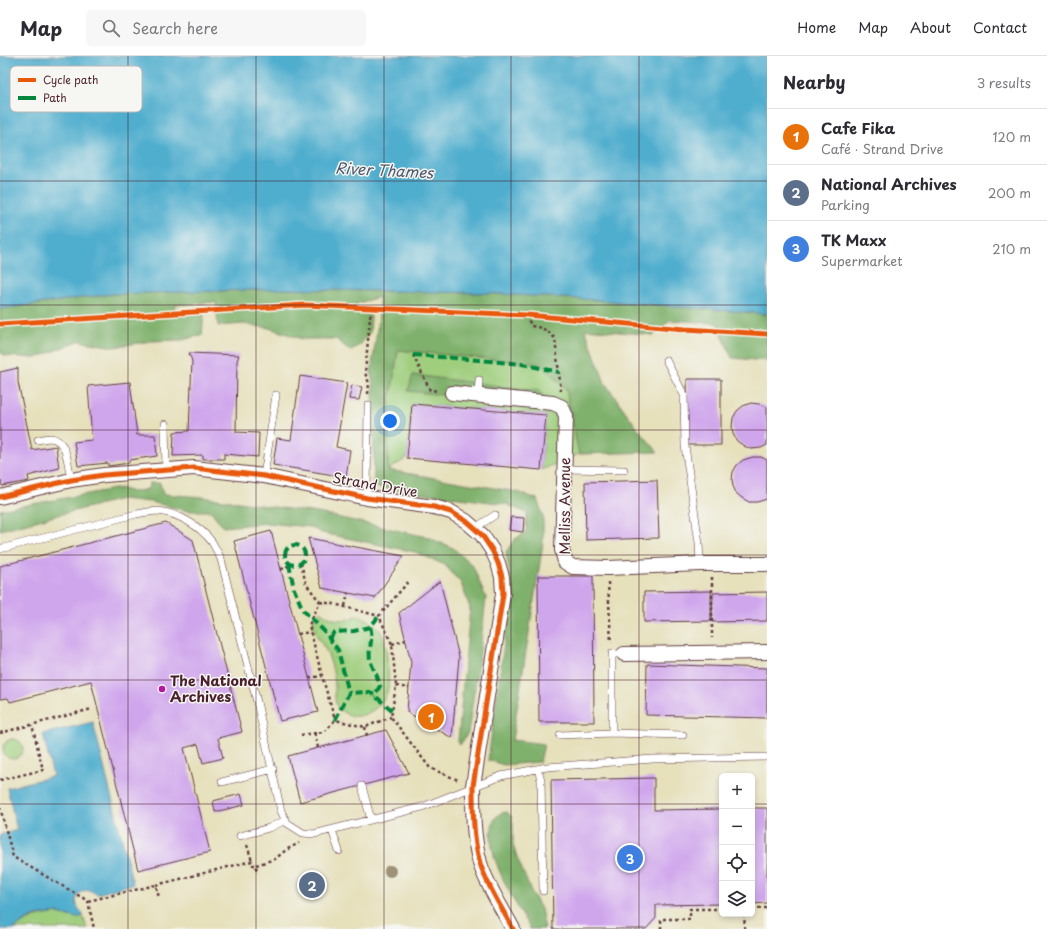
<!DOCTYPE html>
<html lang="en">
<head>
<meta charset="utf-8">
<style>
  :root { --surface:#fff; --page:#f7f7f7; --text:#2b2b33; --muted:#7c7c81; --line:#e1e1e2; --accent:#b5179e }
  body { margin:0; font-family:"Playpen Sans",sans-serif; background:var(--page); color:var(--text) }
  .controls { position:absolute; right:12px; bottom:12px; display:grid; overflow:hidden; border-radius:6px; box-shadow:0 2px 6px #0003 }
  .controls button { width:36px; height:36px; display:grid; place-items:center; padding:0; border:0; border-bottom:1px solid var(--line); background:var(--surface); color:var(--text); font:20px sans-serif }
  .you { position:absolute; left:390px; top:365px; width:14px; height:14px; margin:-10px; border:3px solid #fff; border-radius:50%; background:#1a73e8; box-shadow:0 0 0 6px #1a73e833 }
  .badge { display:grid; place-items:center; width:26px; height:26px; border-radius:50%; background:var(--accent); color:#fff; font-size:13px; font-weight:700 }
  .pin { position:absolute; translate:-50% -50%; border:2px solid #fff; box-shadow:0 1px 4px #0006 }
  .list { margin:0; padding:0; list-style:none }
  h2 { display:flex; justify-content:space-between; align-items:center; height:52px; margin:0; padding:0 16px; font-size:17px }
  h2 small { font-size:13px; font-weight:400; color:var(--muted) }
  .list li { display:grid; grid-template-columns:26px 1fr auto; gap:12px; align-items:center; box-sizing:border-box; height:56px; padding:0 16px; border-top:1px solid var(--line) }
  .list b { display:block; font-size:15px; white-space:nowrap }
  .list p { margin:0; font-size:13px; white-space:nowrap; color:var(--muted) }
  .list em { font-size:13px; font-style:normal; color:var(--muted) }
  .icon { flex:none; width:22px; height:22px; fill:none; stroke:currentColor; stroke-width:2; stroke-linecap:round; stroke-linejoin:round }
  .map { position:relative; flex:none; width:767px; height:873px; overflow:hidden }
  header { display:flex; align-items:center; gap:24px; box-sizing:border-box; height:56px; padding:0 20px; background:var(--surface); border-bottom:1px solid var(--line) }
  header strong { font-size:19px }
  nav { display:flex; gap:22px; margin-inline-start:auto; font-size:14px }
  .search { width:280px; height:36px; background:var(--page); display:flex; align-items:center; gap:10px; box-sizing:border-box; padding:0 14px; border-radius:6px; color:var(--muted); font-size:15px }
  main { display:flex }
  aside { flex:1; background:var(--surface) }
  .map>svg:first-child { display:block }
</style>
</head>
<body>
<header>
<strong>Map</strong>
<div class="search"><svg class="icon" aria-label="search" viewBox="0 0 24 24"><circle cx="10" cy="10" r="6"/><path d="M15 15l6 6"/></svg>Search here</div>
<nav><a>Home</a><a>Map</a><a>About</a><a>Contact</a></nav>
</header>
<main>
<div class="map">
<svg width="767" height="873" viewBox="0 0 767 873">
  <rect width="100%" height="100%" fill="#f6f6f2"/>
  <filter id="ink" filterUnits="userSpaceOnUse"><feTurbulence type="fractalNoise" baseFrequency=".025" numOctaves="2"/><feDisplacementMap in="SourceGraphic" scale="8" xChannelSelector="R" yChannelSelector="G"/><feConvolveMatrix kernelMatrix="1 2 1 2 8 2 1 2 1" color-interpolation-filters="sRGB"/></filter>
  <filter id="wash" filterUnits="userSpaceOnUse"><feTurbulence type="fractalNoise" baseFrequency=".012" numOctaves="4" result="noise"/><feDisplacementMap in="SourceGraphic" scale="16" xChannelSelector="R" yChannelSelector="G"/><feGaussianBlur stdDeviation="0.9" result="paint"/><feColorMatrix in="noise" values="0 0 0 0 0 0 0 0 0 0 0 0 0 0 0 0 0 1.4 0 .05"/><feComposite in="paint" operator="in"/></filter>
  <g filter="url(#wash)">
    <rect width="100%" height="100%" fill="#e6e0bb"/>
    <!-- green -->
    <path fill="#9fce7d" stroke="#747654" d="M 398,294 L 540,308 L 566,333 L 579,398 L 541,414 L 546,359 L 412,348 L 407,402 L 388,414 L 389,351 Z
      M 320,555 C 334,566 343,566 359,559 C 366,562 374,567 379,573 C 385,581 387,595 387,605 C 388,615 390,627 387,636 C 383,650 366,662 352,660 C 347,659 342,655 338,653 C 334,643 335,642 335,632 C 335,622 332,609 328,599 C 324,588 314,580 313,568 C 313,563 316,559 320,555 Z
      M3 693a10 10 0 1 1 20 0a10 10 0 1 1-20 0Z
      M 58,857 L 77,862 L 83,860 L 87,873 L 14,873 C 30,861 38,860 58,857 Z"/>
    <!-- forest -->
    <path fill="#7fb16c" stroke="#64684c" d="M 285,233 L 484,237 L 596,244 L 767,258 L 767,305 L 732,302 L 717,267 L 670,264 L 654,279 L 585,273 L 605,327 L 638,373 L 658,396 L 579,398 L 566,333 L 540,308 L 398,294 L 389,351 L 388,414 L 518,436 L 537,443 L 543,460 L 543,487 L 512,684 L 544,688 L 540,706 L 504,709 L 488,704 L 512,531 L 506,496 L 514,484 L 526,476 L 527,457 L 506,448 L 374,431 L 373,329 L 371,316 L 379,261 L 379,241 L 358,247 L 356,253 L 371,260 L 370,276 L 361,288 L 350,295 L 336,283 L 302,283 L 269,272 L 244,268 L 218,270 L 216,246 L 175,249 L 176,258 L 204,259 L 202,279 L 182,284 L 151,285 L 114,291 L 79,285 L 36,302 L 6,300 L 0,296 L 0,253 L 111,238 Z
      M 413,319 L 539,335 L 544,341 L 539,350 L 408,335 Z
      M 149,427 L 160,427 L 163,438 L 202,441 L 318,457 L 427,481 L 453,492 L 473,510 L 486,542 L 479,603 L 468,677 L 460,689 L 458,685 L 470,552 L 461,527 L 445,509 L 415,496 L 322,477 L 311,471 L 267,467 L 223,471 L 211,455 L 188,455 L 151,446 L 121,443 L 0,474 L 0,454 L 120,432 L 133,436 L 148,433 Z
      M 507,756 L 511,760 L 513,767 L 513,789 L 517,801 L 530,833 L 541,853 L 545,873 L 530,873 C 515,845 483,798 493,767 C 496,759 499,757 507,756 Z"/>
    <!-- water -->
    <path fill="#50adce" stroke="#4d667c" d="M 0,0 L 767,0 L 767,258 L 596,244 L 484,237 L 285,233 L 111,238 L 0,253 Z
      M 93,666 L 133,828 L 97,838 L 89,834 C 81,834 74,840 77,849 C 78,854 83,855 83,860 L 77,862 L 58,857 L 36,860 L 25,865 L 14,873 L 0,873 L 0,779 L 17,774 L 7,732 L 53,720 L 43,678 Z"/>
    <g id="blocks">
      <!-- building -->
      <path fill="#cfa5ec" d="M 189,297 L 239,299 L 237,305 L 236,376 L 259,377 L 258,401 L 224,398 L 224,403 L 203,403 L 203,399 L 173,400 L 174,376 L 189,375 L 192,305 Z
        M 18,312 L 18,326 L 32,394 L 56,390 L 59,412 L 28,420 L 29,425 L 2,430 L 1,425 L 0,425 L 0,316 Z
        M 300,320 L 347,327 L 336,391 L 350,394 L 346,421 L 273,409 L 277,382 L 291,384 Z
        M 687,323 L 721,323 L 721,389 L 688,389 Z
        M 130,326 L 137,379 L 155,379 L 157,400 L 129,404 L 129,407 L 108,410 L 108,407 L 78,410 L 74,386 L 92,384 L 88,330 Z
        M 352,329 L 362,331 L 359,344 L 349,343 Z
        M 751,347 L 759,348 L 767,351 L 767,389 L 761,392 L 751,393 L 744,390 L 737,385 L 733,378 L 732,371 L 733,362 L 737,355 L 743,350 Z
        M 412,348 L 546,359 L 541,414 L 407,402 Z
        M 753,401 L 761,401 L 767,404 L 767,443 L 757,446 L 749,446 L 742,442 L 736,437 L 733,430 L 732,424 L 733,416 L 737,409 L 743,404 Z
        M 657,424 L 659,482 L 586,484 L 585,426 Z
        M 511,461 L 524,462 L 523,476 L 509,474 Z
        M 166,467 L 193,484 L 242,676 L 218,682 L 223,702 L 203,707 L 198,688 L 184,692 L 210,796 L 138,814 L 91,625 L 10,646 L 8,642 L 0,643 L 0,510 Z
        M 271,475 L 318,656 L 280,665 L 234,485 Z
        M 308,482 L 404,500 L 375,542 L 322,532 Z
        M 538,520 L 593,520 L 594,666 L 539,666 Z
        M 440,525 L 459,601 L 452,682 L 407,656 L 411,606 L 399,557 Z
        M 711,535 L 711,565 L 644,566 L 644,536 Z
        M 767,536 L 767,565 L 712,566 L 713,537 Z
        M 647,608 L 767,612 L 767,662 L 646,659 Z
        M 386,674 L 409,717 L 300,746 L 288,700 Z
        M 654,722 L 654,754 L 722,753 L 722,848 L 656,849 L 656,862 L 646,873 L 553,873 L 551,724 Z
        M 241,738 L 244,749 L 215,756 L 213,745 Z
        M 752,752 L 767,752 L 767,847 L 752,848 Z"/>
    </g>
  </g>
  <g filter="url(#ink)">
    <use href="#blocks" fill-opacity="0" stroke="#613c41" stroke-width="1"/>
    <g fill="none" stroke-linecap="round" stroke-linejoin="round">
      <!-- service casing -->
      <g stroke="#613c41" stroke-width="8">
        <path id="service" d="M 666,304 L 684,339 L 685,390 L 699,487 L 700,508
          M 478,339 L 479,324
          M 165,368 L 166,415
          M 38,384 C 42,383 47,382 51,382 C 68,384 68,411 71,424
          M 564,413 L 624,414
          M 264,420 L 276,339
          M 367,442 L 368,349
          M 475,472 L 495,459
          M 0,493 L 136,458 C 143,457 151,455 158,455 C 178,457 200,470 212,486 C 215,491 218,497 221,503 L 257,646 L 281,755 L 287,767 L 303,777 L 314,778 L 422,751 L 501,720 L 547,711 L 653,703 L 767,701
          M 612,677 L 612,598 L 624,598
          M 560,679 L 612,677 L 683,679
          M 538,713 L 541,724 L 543,835
          M 222,726 L 273,713
          M 362,730 L 371,764
          M 332,774 L 339,795
          M 240,780 L 269,772 L 286,764"/>
      </g>
      <!-- minor casing -->
      <g stroke="#613c41" stroke-width="16">
        <path id="minor" d="M 452,337 L 553,347 L 562,351 L 566,360 L 562,494 L 565,506 L 573,511 L 608,512 L 700,508 L 767,508
          M 0,441 L 71,424 L 104,419 L 194,412 L 264,420 L 367,442 L 434,451 L 451,456 L 466,465 L 482,479 L 492,494 L 498,507 L 502,521 L 503,538 L 473,730 C 473,756 473,782 480,807 C 487,830 502,852 513,873
          M 624,598 L 767,596"/>
      </g>
      <!-- path -->
      <path stroke="#613c41" stroke-width="2.5" stroke-dasharray="3 3" stroke-linecap="butt" d="M 527,259 L 531,270 C 541,271 549,274 555,283 L 561,335
        M 413,299 L 430,334 L 439,335
        M 368,338 L 369,327 L 365,317 L 371,251
        M 301,507 L 306,528 L 320,546 L 309,569 L 322,620 L 335,664
        M 281,513 L 286,512 L 289,508
        M 712,521 L 712,582
        M 408,526 L 379,560 L 392,588 L 396,630 L 391,661 L 430,712 L 458,724
        M 608,526 L 611,587
        M 320,546 L 334,548 L 379,560
        M 345,550 L 348,537
        M 298,578 L 311,576
        M 392,588 L 406,584
        M 309,622 L 322,620
        M 396,630 L 409,632
        M 365,671 L 367,680
        M 0,677 L 92,653
        M 315,677 L 318,692
        M 301,679 L 324,676 L 335,664 L 365,671 L 391,661
        M 0,724 L 43,714 L 32,669
        M 0,751 L 13,801 L 88,845 L 94,873
        M 247,789 L 252,805
        M 256,809 L 275,803 L 286,794 L 299,787
        M 156,829 L 252,805 L 253,809 L 256,809 L 257,817
        M 88,845 L 156,829 L 159,842
        M 752,852 L 767,852
        M 744,858 L 745,873
        M 661,873 L 661,863 L 690,863 L 690,853 L 722,853"/>
      <!-- service -->
      <use href="#service" stroke="#fff" stroke-width="7"/>
      <!-- minor -->
      <use href="#minor" stroke="#fff" stroke-width="14"/>
      <!-- quiet -->
      <path stroke="#00873e" stroke-width="4" stroke-dasharray="8 4" stroke-linecap="butt" d="M 413,299 L 468,303 L 522,308 L 559,316
        M285 499a10 10 0 1 1 20 0a10 10 0 1 1-20 0Z
        M 289,508 L 294,533 L 303,554 L 324,575 L 338,594 L 349,637
        M 370,571 C 374,582 368,592 370,603 C 372,612 378,620 380,630 L 374,640
        M 330,582 L 334,576 L 354,575 L 370,571 L 379,560
        M 335,664 L 349,637 L 370,636 L 392,654"/>
      <!-- cycleway casing -->
      <g stroke="#f6f6f2" stroke-width="8">
        <path id="cycleway" d="M 0,268 L 305,249 L 527,259 L 685,273 L 767,278
          M 0,441 L 71,424 L 104,419 L 194,412 L 264,420 L 367,442 L 434,451 L 451,456 L 466,465 L 482,479 L 492,494 L 498,507 L 502,521 L 503,538 L 473,730 C 473,756 473,782 480,807 C 487,830 502,852 513,873"/>
      </g>
      <!-- cycleway -->
      <use href="#cycleway" stroke="#e8590c" stroke-width="5"/>
    </g>
    <!-- trees -->
    <circle fill="#9e937a" cx="390" cy="815" r="6"/>
  </g>
  <!-- grid -->
  <path fill="none" stroke="#4a1f2b" stroke-width="1" stroke-opacity="0.55" d="M 128,0 L 128,873M 256,0 L 256,873M 384,0 L 384,873M 511,0 L 511,873M 639,0 L 639,873M 0,125 L 767,125M 0,249 L 767,249M 0,374 L 767,374M 0,499 L 767,499M 0,624 L 767,624M 0,748 L 722,748M 752,748 L 767,748"/>
  <!-- markers -->
  <circle fill="#b5179e" stroke="#f6f6f2" stroke-width="1.5" cx="162" cy="633" r="4"/>
  <g text-anchor="middle" stroke-width="3" stroke-linejoin="round" paint-order="stroke">
    <!-- street labels -->
    <g font-size="14" fill="#4a1f2b" stroke="#f6f6f2">
      <text transform="translate(375 429) rotate(10)" y="5">Strand Drive</text>
      <text transform="translate(565 450) rotate(-90)" y="5">Melliss Avenue</text>
    </g>
    <!-- poi labels -->
    <g font-size="14" font-weight="bold" fill="#4a1f2b" stroke="#f6f6f2" text-anchor="start">
      <text x="170" y="630">The National<tspan x="170" dy="16">Archives</tspan></text>
    </g>
    <!-- water labels -->
    <g font-size="15" font-style="italic" fill="#4c586c" stroke="#f6f6f2">
      <text transform="translate(384 115) rotate(3)" y="5">River Thames</text>
    </g>
  </g>
  <!-- legend -->
  <rect x="10" y="10" width="132" height="46" rx="6" fill="#f6f6f2" stroke="#c2b6b6" stroke-width="1"/>
  <rect x="18" y="22" width="18" height="4" fill="#e8590c"/>
  <rect x="18" y="40" width="18" height="4" fill="#00873e"/>
  <g font-size="11" fill="#4a1f2b">
    <text x="43" y="28">Cycle path</text>
    <text x="43" y="46">Path</text>
  </g>
</svg>
<div class="controls">
<button>+</button>
<button>−</button>
<button><svg class="icon" aria-label="locate" viewBox="0 0 24 24"><circle cx="12" cy="12" r="6"/><path d="M12 2v4M12 18v4M2 12h4M18 12h4"/></svg></button>
<button><svg class="icon" aria-label="layers" viewBox="0 0 24 24"><path d="M12 4l9 5-9 5-9-5zM3 14l9 5 9-5"/></svg></button>
</div>
<div class="you"></div>
<div class="pin badge" style="left:431px;top:661px;background:#e8710a">1</div>
<div class="pin badge" style="left:312px;top:829px;background:#5c6f8a">2</div>
<div class="pin badge" style="left:630px;top:802px;background:#3f7fe0">3</div>
</div>
<aside>
<h2>Nearby<small>3 results</small></h2>
<ul class="list">
<li><span class="badge" style="background:#e8710a">1</span><div><b>Cafe Fika</b><p>Café · Strand Drive</p></div><em>120 m</em></li>
<li><span class="badge" style="background:#5c6f8a">2</span><div><b>National Archives</b><p>Parking</p></div><em>200 m</em></li>
<li><span class="badge" style="background:#3f7fe0">3</span><div><b>TK Maxx</b><p>Supermarket</p></div><em>210 m</em></li>
</ul>
</aside>
</main>
</body>
</html>
